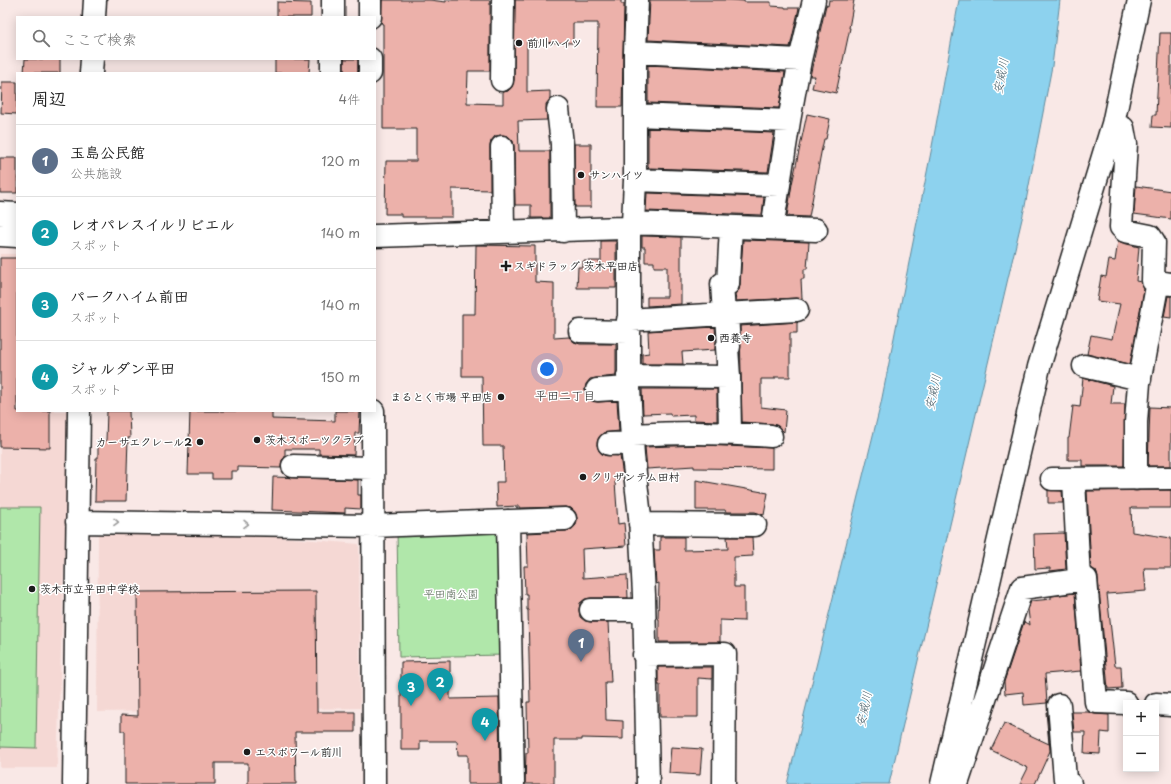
<!DOCTYPE html>
<html lang="ja">
<head>
<meta charset="utf-8">
<style>
  :root { --surface:#fff; --page:#f2f2f2; --text:#222; --muted:#767676; --line:#e0e0e0; --accent:#d93025 }
  body { margin:0; font-family:"Playpen Sans","Klee One",sans-serif; background:var(--page); color:var(--text) }
  .controls { position:absolute; right:12px; bottom:12px; display:grid; overflow:hidden; border-radius:0px; box-shadow:0 2px 10px #0003 }
  .controls button { width:36px; height:36px; display:grid; place-items:center; padding:0; border:0; border-bottom:1px solid var(--line); background:var(--surface); color:var(--text); font:20px sans-serif }
  .you { position:absolute; left:547px; top:369px; width:14px; height:14px; margin:-10px; border:3px solid #fff; border-radius:50%; background:#1a73e8; box-shadow:0 0 0 6px #1a73e833 }
  .badge { display:grid; place-items:center; width:26px; height:26px; border-radius:50%; background:var(--accent); color:#fff; font-size:13px; font-weight:700 }
  .pin { position:absolute; translate:-50% -33px; filter:drop-shadow(0 1px 2px #0008) }
  .pin::after { content:''; position:absolute; top:21px; width:14px; height:12px; background:inherit; clip-path:polygon(0 0,100% 0,50% 100%) }
  .list { margin:0; padding:0; list-style:none }
  h2 { display:flex; justify-content:space-between; align-items:center; height:52px; margin:0; padding:0 16px; font-size:17px }
  h2 small { font-size:13px; font-weight:400; color:var(--muted) }
  .list li { display:grid; grid-template-columns:26px 1fr auto; gap:12px; align-items:center; box-sizing:border-box; height:72px; padding:0 16px; border-top:1px solid var(--line) }
  .list b { display:block; font-size:15px; white-space:nowrap }
  .list p { margin:0; font-size:13px; white-space:nowrap; color:var(--muted) }
  .list em { font-size:13px; font-style:normal; color:var(--muted) }
  .icon { flex:none; width:22px; height:22px; fill:none; stroke:currentColor; stroke-width:2; stroke-linecap:round; stroke-linejoin:round }
  .map { position:relative; flex:none; width:1171px; height:784px; overflow:hidden }
  .search { position:absolute; background:var(--surface); box-shadow:0 2px 10px #0003; left:16px; top:16px; width:360px; height:44px; display:flex; align-items:center; gap:10px; box-sizing:border-box; padding:0 14px; border-radius:0px; color:var(--muted); font-size:15px }
  .panel { position:absolute; background:var(--surface); box-shadow:0 2px 10px #0003; left:16px; top:72px; width:360px; height:340px; border-radius:0px }
  .map>svg:first-child { display:block }
</style>
</head>
<body>
<div class="map">
<svg width="1171" height="784" viewBox="0 0 1171 784">
  <rect width="100%" height="100%" fill="#f9e8e6"/>
  <filter id="ink" filterUnits="userSpaceOnUse"><feTurbulence type="fractalNoise" baseFrequency=".025" numOctaves="2"/><feDisplacementMap in="SourceGraphic" scale="8" xChannelSelector="R" yChannelSelector="G"/><feConvolveMatrix kernelMatrix="1 2 1 2 8 2 1 2 1" color-interpolation-filters="sRGB"/></filter>
  <g filter="url(#ink)">
    <!-- built -->
    <path fill="#f5d8d4" d="M 0,254 L 17,254 L 17,411 L 69,411 L 57,768 L 0,768 Z
      M 98,533 L 267,536 L 359,544 L 360,708 L 97,712 Z"/>
    <!-- green -->
    <path fill="#b0e7aa" stroke="#668263" d="M 0,507 L 40,507 L 36,748 L 0,747 Z
      M 495,527 L 503,534 L 505,655 L 399,657 L 397,529 Z"/>
    <!-- water -->
    <path fill="#8dd2ee" stroke="#60899a" d="M 959,0 L 1060,0 L 1052,66 L 1025,206 L 889,784 L 787,784 L 881,403 L 931,152 Z"/>
    <!-- building -->
    <path fill="#ecb1aa" stroke="#1c1c1c" d="M 382,0 L 430,0 L 446,2 L 446,0 L 490,0 L 490,71 L 468,71 L 467,103 L 503,104 L 503,92 L 508,91 L 512,87 L 514,80 L 515,0 L 621,0 L 621,4 L 624,4 L 622,107 L 597,107 L 598,23 L 573,23 L 573,43 L 527,42 L 527,92 L 550,91 L 550,99 L 546,104 L 547,120 L 518,121 L 519,151 L 550,151 L 550,218 L 531,218 L 531,205 L 515,205 L 514,146 L 513,141 L 508,136 L 502,135 L 495,136 L 491,141 L 490,147 L 490,190 L 452,189 L 452,217 L 401,217 L 401,214 L 385,214 L 386,161 L 416,161 L 416,129 L 383,129 L 383,24 L 382,24 L 381,21 Z
      M 650,0 L 730,0 L 744,1 L 744,2 L 771,2 L 771,6 L 785,7 L 785,8 L 799,8 L 790,47 L 648,40 Z
      M 829,0 L 854,0 L 849,28 L 850,28 L 836,93 L 812,88 L 815,76 L 810,76 L 826,5 L 828,6 Z
      M 277,2 L 311,3 L 311,17 L 277,17 Z
      M 1160,33 L 1171,33 L 1171,128 L 1152,127 L 1153,115 L 1156,115 Z
      M 25,59 L 60,59 L 60,73 L 24,73 Z
      M 275,59 L 310,59 L 309,73 L 275,73 Z
      M 344,59 L 358,59 L 358,73 L 344,73 Z
      M 648,65 L 785,72 L 779,108 L 648,103 Z
      M 2,82 L 17,82 L 17,114 L 1,113 Z
      M 807,114 L 830,119 L 826,139 L 824,139 L 821,153 L 809,217 L 787,216 L 792,184 Z
      M 648,128 L 774,133 L 768,172 L 649,168 L 648,167 Z
      M 574,144 L 591,144 L 591,207 L 575,207 Z
      M 0,158 L 17,158 L 17,193 L 0,193 Z
      M 1136,186 L 1171,191 L 1171,219 L 1134,214 Z
      M 647,193 L 764,197 L 762,215 L 646,211 Z
      M 642,236 L 681,237 L 681,304 L 647,306 L 647,297 L 667,297 L 667,267 L 654,267 L 654,262 L 645,262 L 645,247 L 642,247 Z
      M 743,240 L 809,242 L 807,269 L 804,269 L 804,279 L 801,279 L 802,299 L 796,298 L 736,301 L 735,294 L 739,290 L 740,285 Z
      M 601,241 L 616,241 L 616,288 L 577,288 L 578,267 L 583,267 L 583,261 L 601,261 Z
      M 1118,241 L 1123,243 L 1139,247 L 1136,281 L 1141,282 L 1144,289 L 1130,364 L 1087,354 L 1091,335 L 1112,339 L 1120,304 L 1097,301 L 1101,276 L 1106,277 L 1109,260 L 1115,261 Z
      M 476,245 L 535,246 L 535,282 L 554,283 L 554,338 L 569,337 L 574,342 L 580,344 L 616,344 L 616,376 L 596,378 L 590,379 L 586,384 L 585,390 L 587,397 L 592,401 L 598,402 L 617,401 L 619,431 L 603,433 L 598,439 L 597,445 L 599,451 L 604,455 L 620,456 L 623,476 L 618,476 L 618,481 L 615,482 L 618,524 L 624,523 L 626,546 L 582,549 L 583,578 L 627,575 L 628,598 L 591,598 L 585,599 L 580,603 L 579,610 L 580,617 L 585,621 L 591,622 L 608,622 L 611,682 L 605,682 L 606,720 L 623,721 L 623,739 L 582,738 L 582,740 L 554,740 L 554,784 L 525,784 L 526,753 L 528,753 L 527,702 L 530,702 L 528,610 L 527,610 L 527,594 L 525,594 L 524,566 L 528,566 L 527,533 L 566,531 L 572,529 L 576,525 L 577,518 L 575,512 L 571,508 L 565,507 L 519,508 L 519,506 L 497,507 L 496,482 L 504,482 L 503,446 L 483,446 L 482,376 L 462,376 L 462,314 L 475,314 Z
      M 0,258 L 17,258 L 17,411 L 50,411 L 50,448 L 0,447 Z
      M 1168,296 L 1171,296 L 1171,318 L 1164,317 Z
      M 798,322 L 797,323 L 797,333 L 790,333 L 790,377 L 775,377 L 775,379 L 761,379 L 761,407 L 786,410 L 784,432 L 778,426 L 772,424 L 742,422 L 740,326 Z
      M 715,327 L 716,341 L 715,350 L 682,352 L 683,364 L 642,364 L 642,354 L 649,353 L 648,331 Z
      M 1083,378 L 1113,386 L 1111,404 L 1125,404 L 1124,466 L 1082,466 L 1082,460 L 1068,460 L 1068,438 L 1069,438 L 1073,406 L 1080,407 Z
      M 642,389 L 717,389 L 717,421 L 694,420 L 694,415 L 671,416 L 670,413 L 643,414 Z
      M 1150,407 L 1171,408 L 1171,466 L 1148,466 Z
      M 107,411 L 129,411 L 130,438 L 128,438 L 126,501 L 95,501 L 96,458 L 98,458 L 98,440 L 106,441 Z
      M 190,411 L 272,411 L 272,419 L 335,421 L 335,411 L 360,411 L 359,433 L 355,433 L 354,455 L 319,454 L 319,449 L 285,449 L 285,457 L 282,460 L 281,468 L 238,467 L 238,471 L 231,471 L 231,479 L 212,479 L 212,474 L 188,474 Z
      M 702,445 L 772,448 L 772,469 L 694,468 L 694,466 L 647,469 L 645,447 Z
      M 273,477 L 358,480 L 358,495 L 361,495 L 361,509 L 345,508 L 345,513 L 272,510 Z
      M 696,480 L 768,493 L 764,515 L 755,512 L 726,512 L 725,510 L 696,510 Z
      M 1048,490 L 1062,491 L 1063,503 L 1048,503 Z
      M 1171,490 L 1171,508 L 1131,508 L 1132,532 L 1171,538 L 1171,568 L 1144,568 L 1146,591 L 1107,594 L 1115,666 L 1121,666 L 1122,688 L 1108,689 L 1098,578 L 1096,571 L 1091,568 L 1087,491 Z
      M 1064,533 L 1066,569 L 1050,571 L 1050,568 L 1035,569 L 1034,534 Z
      M 660,537 L 684,537 L 684,550 L 728,549 L 727,537 L 752,537 L 753,556 L 734,557 L 734,587 L 744,587 L 744,621 L 720,620 L 720,642 L 659,642 L 659,619 L 658,619 L 659,583 L 656,584 L 654,550 L 660,550 Z
      M 316,591 L 317,712 L 355,712 L 355,732 L 295,732 L 296,784 L 248,784 L 248,763 L 215,763 L 215,784 L 125,784 L 125,731 L 121,731 L 121,715 L 138,716 L 137,592 Z
      M 1075,593 L 1081,671 L 1045,674 L 1047,703 L 1024,705 L 1023,692 L 1005,694 L 1004,682 L 1024,622 L 1030,625 L 1028,610 L 1031,601 L 1051,599 L 1051,596 Z
      M 450,661 L 450,699 L 499,698 L 500,784 L 468,784 L 468,755 L 458,755 L 457,741 L 420,741 L 420,750 L 401,750 L 401,662 Z
      M 658,667 L 712,667 L 712,679 L 698,678 L 698,717 L 660,717 L 660,685 L 658,685 Z
      M 1046,712 L 1047,712 L 1050,751 L 1035,784 L 1020,784 L 1028,768 L 991,750 L 1004,723 L 1049,744 Z
      M 1072,712 L 1088,712 L 1095,714 L 1109,715 L 1109,733 L 1101,732 L 1100,754 L 1084,753 L 1085,732 L 1074,732 Z
      M 671,747 L 702,749 L 700,775 L 669,773 Z"/>
    <g fill="none" stroke-linecap="round" stroke-linejoin="round">
      <!-- minor casing -->
      <g stroke="#1c1c1c" stroke-width="25">
        <path id="minor" d="M 370,0 L 370,17
          M 637,0 L 635,52 L 635,180 L 633,223 L 629,229 L 629,388 L 633,456 L 640,517 L 644,595 L 648,784
          M 94,17 L 95,0
          M 333,17 L 333,0
          M 635,52 L 800,60
          M 370,59 L 370,73
          M 91,73 L 92,59
          M 332,73 L 332,59
          M 502,80 L 503,0
          M 558,109 L 562,144 L 563,231
          M 635,115 L 789,121
          M 1113,124 L 1123,128 L 1126,144 L 1121,227 L 1125,231 L 1150,236 L 1154,242 L 1153,281 L 1171,284
          M 502,147 L 503,232
          M 635,180 L 779,185
          M 0,213 L 17,214
          M 774,216 L 789,121 L 800,60 L 814,0
          M 633,223 L 816,230
          M 0,235 L 17,236
          M 375,236 L 623,228 L 629,229
          M 724,314 L 797,310
          M 727,314 L 729,347 L 727,347 L 729,377 L 730,433
          M 628,320 L 724,314 L 722,284 L 728,284 L 731,227
          M 580,331 L 628,332
          M 1084,366 L 1140,379
          M 628,376 L 729,377
          M 597,390 L 629,388
          M 373,411 L 374,784
          M 633,435 C 680,432 723,432 771,436
          M 609,444 L 633,443
          M 293,466 L 373,468
          M 1052,479 L 1171,478
          M 1074,479 L 1079,580
          M 1136,479 L 1136,422 L 1139,383 L 1158,281
          M 508,521 L 513,784
          M 77,522 L 373,526 L 565,519
          M 640,524 L 755,525
          M 591,610 L 644,610
          M 644,655 L 725,654 L 724,784
          M 1156,704 L 1171,705
          M 1059,705 L 1065,779 L 1070,784
          M 74,784 L 79,411
          M 942,784 L 1039,367 L 1113,124 L 1139,0
          M 957,784 L 1022,588 L 1086,579 L 1096,702 L 1126,703"/>
      </g>
      <!-- minor -->
      <use href="#minor" stroke="#fff" stroke-width="22"/>
    </g>
    <!-- one-way arrows -->
    <defs><path id="oneway-chevron" d="M-2-3.5L2.5 0L-2 3.5" fill="none" stroke-width="1.6" stroke-linecap="round" stroke-linejoin="round"/></defs>
    <g stroke="#999">
      <use href="#oneway-chevron" transform="translate(116 522) rotate(1)"/>
      <use href="#oneway-chevron" transform="translate(246 524) rotate(1)"/>
    </g>
  </g>
  <!-- markers -->
  <g fill="#1c1c1c" stroke="#fff" stroke-width="1.5">
    <circle cx="519" cy="43" r="4"/>
    <circle cx="581" cy="175" r="4"/>
    <path d="M504 260h4v4h4v4h-4v4h-4v-4h-4v-4h4z"/>
    <circle cx="711" cy="338" r="4"/>
    <circle cx="501" cy="397" r="4"/>
    <circle cx="257" cy="440" r="4"/>
    <circle cx="200" cy="442" r="4"/>
    <circle cx="583" cy="477" r="4"/>
    <circle cx="32" cy="589" r="4"/>
    <circle cx="247" cy="752" r="4"/>
  </g>
  <g text-anchor="middle" stroke-width="3" stroke-linejoin="round" paint-order="stroke">
    <!-- poi labels -->
    <g font-size="11" font-weight="bold" fill="#1c1c1c" stroke="#fff" text-anchor="start">
      <text x="527" y="47">前川ハイツ</text>
      <text x="589" y="179">サンハイツ</text>
      <text x="514" y="270">スギドラッグ 茨木平田店</text>
      <text x="719" y="342">西養寺</text>
      <text x="493" y="401" text-anchor="end">まるとく市場 平田店</text>
      <text x="265" y="444">茨木スポーツクラブ</text>
      <text x="192" y="446" text-anchor="end">カーサエクレール2</text>
      <text x="591" y="481">クリザンテム田村</text>
      <text x="40" y="593">茨木市立平田中学校</text>
      <text x="255" y="756">エスポワール前川</text>
    </g>
    <!-- park labels -->
    <g font-size="11" fill="#485947" stroke="#fff">
      <text x="451" y="598">平田南公園</text>
    </g>
    <!-- water labels -->
    <g font-size="12" font-style="italic" fill="#445c66" stroke="#fff">
      <text transform="translate(1001 76) rotate(-79)" y="4">安威川</text>
      <text transform="translate(933 392) rotate(-78)" y="4">安威川</text>
      <text transform="translate(864 709) rotate(-78)" y="4">安威川</text>
    </g>
    <!-- neighbourhood labels -->
    <g font-size="12" fill="#1c1c1c" stroke="#fff">
      <text x="565" y="400">平田二丁目</text>
    </g>
  </g>
</svg>
<div class="controls">
<button>+</button>
<button>−</button>
</div>
<div class="you"></div>
<div class="pin badge" style="left:581px;top:662px;background:#5c6f8a">1</div>
<div class="pin badge" style="left:440px;top:701px;background:#0f9aa8">2</div>
<div class="pin badge" style="left:411px;top:706px;background:#0f9aa8">3</div>
<div class="pin badge" style="left:485px;top:741px;background:#0f9aa8">4</div>
<div class="search"><svg class="icon" aria-label="search" viewBox="0 0 24 24"><circle cx="10" cy="10" r="6"/><path d="M15 15l6 6"/></svg>ここで検索</div>
<section class="panel">
<h2>周辺<small>4件</small></h2>
<ul class="list">
<li><span class="badge" style="background:#5c6f8a">1</span><div><b>玉島公民館</b><p>公共施設</p></div><em>120 m</em></li>
<li><span class="badge" style="background:#0f9aa8">2</span><div><b>レオパレスイルリビエル</b><p>スポット</p></div><em>140 m</em></li>
<li><span class="badge" style="background:#0f9aa8">3</span><div><b>パークハイム前田</b><p>スポット</p></div><em>140 m</em></li>
<li><span class="badge" style="background:#0f9aa8">4</span><div><b>ジャルダン平田</b><p>スポット</p></div><em>150 m</em></li>
</ul>
</section>
</div>
</body>
</html>
